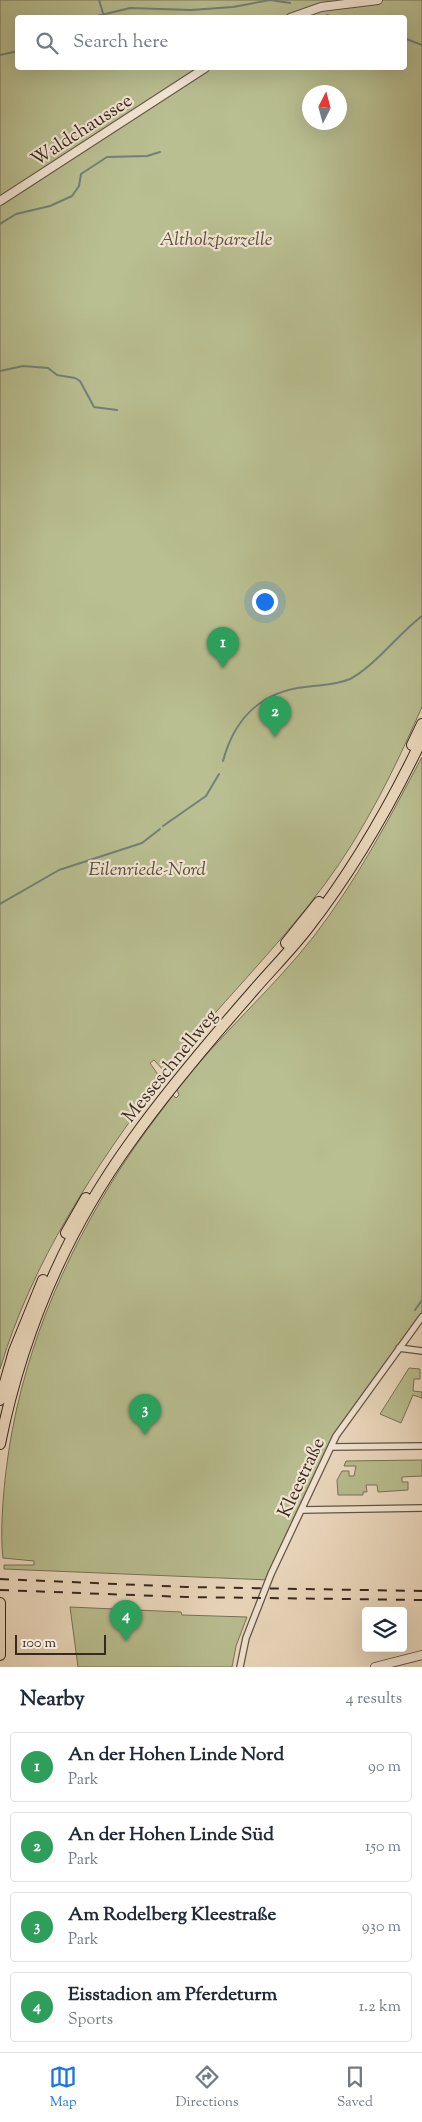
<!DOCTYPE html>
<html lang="en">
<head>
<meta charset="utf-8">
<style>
  :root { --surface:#fff; --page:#f2f2f3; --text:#1f2937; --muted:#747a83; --line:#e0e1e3; --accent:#1a73e8 }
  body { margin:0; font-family:"Sorts Mill Goudy",serif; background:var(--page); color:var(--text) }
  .controls { position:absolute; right:15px; bottom:15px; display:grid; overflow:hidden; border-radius:5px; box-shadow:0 5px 20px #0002 }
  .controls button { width:45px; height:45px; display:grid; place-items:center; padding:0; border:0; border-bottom:1px solid var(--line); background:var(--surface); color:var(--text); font:25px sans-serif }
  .compass { position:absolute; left:302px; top:85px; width:45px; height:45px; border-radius:50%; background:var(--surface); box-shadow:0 5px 20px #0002; rotate:6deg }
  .scale { position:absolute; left:15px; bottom:12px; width:91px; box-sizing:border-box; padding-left:5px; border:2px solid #382920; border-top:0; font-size:14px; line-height:18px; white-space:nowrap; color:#382920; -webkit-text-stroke:4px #f3e7d5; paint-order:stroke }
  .you { position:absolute; left:264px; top:601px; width:18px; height:18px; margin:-12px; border:4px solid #fff; border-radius:50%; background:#1a73e8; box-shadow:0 0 0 8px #1a73e833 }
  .badge { display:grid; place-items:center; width:32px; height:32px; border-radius:50%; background:var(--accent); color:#fff; font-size:16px; font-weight:700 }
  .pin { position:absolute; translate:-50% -41px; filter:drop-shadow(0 1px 2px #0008) }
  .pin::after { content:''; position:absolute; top:26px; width:18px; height:15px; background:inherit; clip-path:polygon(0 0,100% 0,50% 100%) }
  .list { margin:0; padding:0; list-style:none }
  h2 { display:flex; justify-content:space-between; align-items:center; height:65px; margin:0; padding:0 20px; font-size:21px }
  h2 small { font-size:16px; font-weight:400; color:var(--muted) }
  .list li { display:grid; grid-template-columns:32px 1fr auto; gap:15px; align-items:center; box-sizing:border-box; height:70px; margin:0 10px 10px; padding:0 10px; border:1px solid var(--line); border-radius:5px }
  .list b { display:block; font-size:19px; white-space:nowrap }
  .list p { margin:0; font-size:16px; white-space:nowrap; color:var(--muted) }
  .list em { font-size:16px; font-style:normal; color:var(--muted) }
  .icon { flex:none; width:28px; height:28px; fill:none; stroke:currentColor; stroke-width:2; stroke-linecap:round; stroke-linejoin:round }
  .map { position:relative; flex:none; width:422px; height:1667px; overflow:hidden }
  .search { position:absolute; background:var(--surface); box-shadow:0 5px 20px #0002; left:15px; right:15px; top:15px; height:55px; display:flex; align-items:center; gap:12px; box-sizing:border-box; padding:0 18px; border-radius:5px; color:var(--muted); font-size:19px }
  .sheet { height:385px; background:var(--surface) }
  nav { display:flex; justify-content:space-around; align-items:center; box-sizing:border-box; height:70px; border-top:1px solid var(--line); background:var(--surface); font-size:14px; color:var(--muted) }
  nav a { display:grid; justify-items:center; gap:2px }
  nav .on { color:var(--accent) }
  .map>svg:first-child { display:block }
</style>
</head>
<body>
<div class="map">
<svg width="422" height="1667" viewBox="0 0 422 1667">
  <rect width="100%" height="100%" fill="#ecdabf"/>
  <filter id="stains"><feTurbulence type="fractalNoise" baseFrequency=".004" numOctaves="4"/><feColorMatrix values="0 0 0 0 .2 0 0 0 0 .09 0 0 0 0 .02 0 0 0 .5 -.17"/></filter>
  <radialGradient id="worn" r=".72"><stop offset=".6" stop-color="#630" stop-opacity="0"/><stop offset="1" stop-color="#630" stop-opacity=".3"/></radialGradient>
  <!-- green -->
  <path fill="#b9bf91" stroke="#787458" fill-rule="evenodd" d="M 0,0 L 422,0 L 422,707 C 395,768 365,830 325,884 C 276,950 216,1008 165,1072 L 154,1060 L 150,1063 L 161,1079 C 94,1168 32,1262 0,1369 ZM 18,18 L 404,18 L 404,68 L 18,68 ZM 310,92 L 340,92 L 340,122 L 310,122 Z
    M 422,757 L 422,1317 L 336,1436 L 269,1580 L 4,1569 L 4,1565 L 34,1565 L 34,1561 L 3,1558 C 0,1534 3,1496 6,1471 C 19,1361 62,1259 122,1166 C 138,1141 156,1118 173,1095 L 176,1098 L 179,1095 L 177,1090 C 219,1035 272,990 314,936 C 357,880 389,819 422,757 Z
    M 409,1368 L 420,1369 L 420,1379 L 414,1379 L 413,1391 L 422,1392 L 422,1398 L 413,1395 L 401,1423 L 380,1414 Z
    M 422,1460 L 422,1476 L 402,1477 L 402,1482 L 408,1482 L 408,1490 L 378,1492 L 377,1485 L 366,1485 L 367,1492 L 363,1492 L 363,1495 L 338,1495 L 337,1480 L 342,1471 L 349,1471 L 349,1476 L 354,1476 L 356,1466 L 344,1466 L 346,1461 Z
    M 70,1607 L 181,1612 L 182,1615 L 247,1617 L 236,1646 L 232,1667 L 78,1667 Z"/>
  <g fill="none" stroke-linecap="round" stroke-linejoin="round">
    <!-- stream -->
    <path stroke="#73807b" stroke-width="2" d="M 99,0 L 103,13
      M 327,15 L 334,18
      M 89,18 L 130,8 L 191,10 L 233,7 L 270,0 L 290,3
      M 404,38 L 422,45
      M 0,55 L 18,51
      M 0,224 L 16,214 L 50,206 L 72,196 L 79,186 L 81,174 L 107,157 L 147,156 L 160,152
      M 0,371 L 23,366 L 48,368 L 57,375 L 75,378 L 80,381 L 94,407 L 117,410
      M 223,761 C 234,720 260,692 305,687 C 320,685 336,685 350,679 C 374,667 399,633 422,616
      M 163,826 L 206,796 L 219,774
      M 0,904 L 59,870 L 142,843 L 160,829
      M 415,1310 L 422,1300"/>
    <!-- minor casing -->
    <g stroke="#655548" stroke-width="8">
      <path id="minor" d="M 399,1348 L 422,1351
        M 331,1447 L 422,1446
        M 302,1510 L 422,1508
        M 240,1667 L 246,1638 L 271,1574 L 336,1436 L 422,1317"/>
    </g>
    <!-- tertiary casing -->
    <g stroke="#655548" stroke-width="10">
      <path id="tertiary" d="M 290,18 L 321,7 L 378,0
        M 0,201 L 205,68
        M 375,1667 L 422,1655"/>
    </g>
    <!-- trunk casing -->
    <g stroke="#382920" stroke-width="12">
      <path id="trunk" d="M 412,745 L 422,724
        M 286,943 L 319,902
        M 66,1233 L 86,1198
        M 0,1400 L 14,1351 L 43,1280
        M 0,1444 C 22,1334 66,1231 132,1140 C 169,1088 211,1039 253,991 C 271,970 291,950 308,928 C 353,870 390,806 422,739
        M 0,1603 L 0,1655"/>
    </g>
    <!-- minor -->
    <use href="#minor" stroke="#f3e7d5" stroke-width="5.5"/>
    <!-- tertiary -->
    <use href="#tertiary" stroke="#f3e7d5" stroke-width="8"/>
    <!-- trunk -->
    <use href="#trunk" stroke="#ecdabf" stroke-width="10"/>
    <!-- rail -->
    <path stroke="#382920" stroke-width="2" stroke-dasharray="9 9" stroke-linecap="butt" d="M 0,1579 L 186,1587 L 422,1591
      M 0,1590 L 186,1597 L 422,1600"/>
  </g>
  <g text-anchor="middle" stroke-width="4.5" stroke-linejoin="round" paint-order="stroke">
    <!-- street labels -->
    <g font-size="19" fill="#382920" stroke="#f3e7d5">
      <text transform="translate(81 129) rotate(-33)" y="7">Waldchaussee</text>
      <text transform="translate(169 1065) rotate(-51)" y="7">Messeschnellweg</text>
      <text transform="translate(300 1477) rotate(-65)" y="7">Kleestraße</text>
    </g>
    <!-- park labels -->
    <g font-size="19" font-style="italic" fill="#584e3c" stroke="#f3e7d5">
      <text x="216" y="245">Altholzparzelle</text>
      <text x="147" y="875">Eilenriede-Nord</text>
    </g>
  </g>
  <rect width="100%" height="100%" filter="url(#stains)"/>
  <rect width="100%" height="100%" fill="url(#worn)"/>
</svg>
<div class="controls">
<button><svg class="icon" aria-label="layers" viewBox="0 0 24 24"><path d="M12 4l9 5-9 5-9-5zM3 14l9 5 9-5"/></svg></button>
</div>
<svg class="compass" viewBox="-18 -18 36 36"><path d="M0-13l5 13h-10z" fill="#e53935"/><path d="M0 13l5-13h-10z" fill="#747a83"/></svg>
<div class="scale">100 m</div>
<div class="you"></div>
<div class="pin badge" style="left:223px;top:668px;background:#2e9e5b">1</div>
<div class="pin badge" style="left:275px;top:737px;background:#2e9e5b">2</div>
<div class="pin badge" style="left:145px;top:1435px;background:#2e9e5b">3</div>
<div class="pin badge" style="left:126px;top:1641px;background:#2e9e5b">4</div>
<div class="search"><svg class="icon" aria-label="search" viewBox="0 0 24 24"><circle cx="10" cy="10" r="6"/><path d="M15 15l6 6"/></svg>Search here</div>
</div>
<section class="sheet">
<h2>Nearby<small>4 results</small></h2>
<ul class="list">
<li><span class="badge" style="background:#2e9e5b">1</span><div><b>An der Hohen Linde Nord</b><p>Park</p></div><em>90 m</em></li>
<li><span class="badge" style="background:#2e9e5b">2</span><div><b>An der Hohen Linde Süd</b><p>Park</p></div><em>150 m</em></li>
<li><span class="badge" style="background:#2e9e5b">3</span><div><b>Am Rodelberg Kleestraße</b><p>Park</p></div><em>930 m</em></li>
<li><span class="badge" style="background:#2e9e5b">4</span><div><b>Eisstadion am Pferdeturm</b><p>Sports</p></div><em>1.2 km</em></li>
</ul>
</section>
<nav>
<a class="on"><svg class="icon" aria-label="map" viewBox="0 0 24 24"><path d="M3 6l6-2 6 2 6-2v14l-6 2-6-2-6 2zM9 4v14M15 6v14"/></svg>Map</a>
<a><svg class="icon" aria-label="directions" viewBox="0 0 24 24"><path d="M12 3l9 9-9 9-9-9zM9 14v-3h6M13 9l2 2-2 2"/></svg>Directions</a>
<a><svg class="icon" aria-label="saved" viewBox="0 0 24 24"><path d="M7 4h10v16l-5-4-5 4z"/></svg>Saved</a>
</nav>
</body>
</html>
